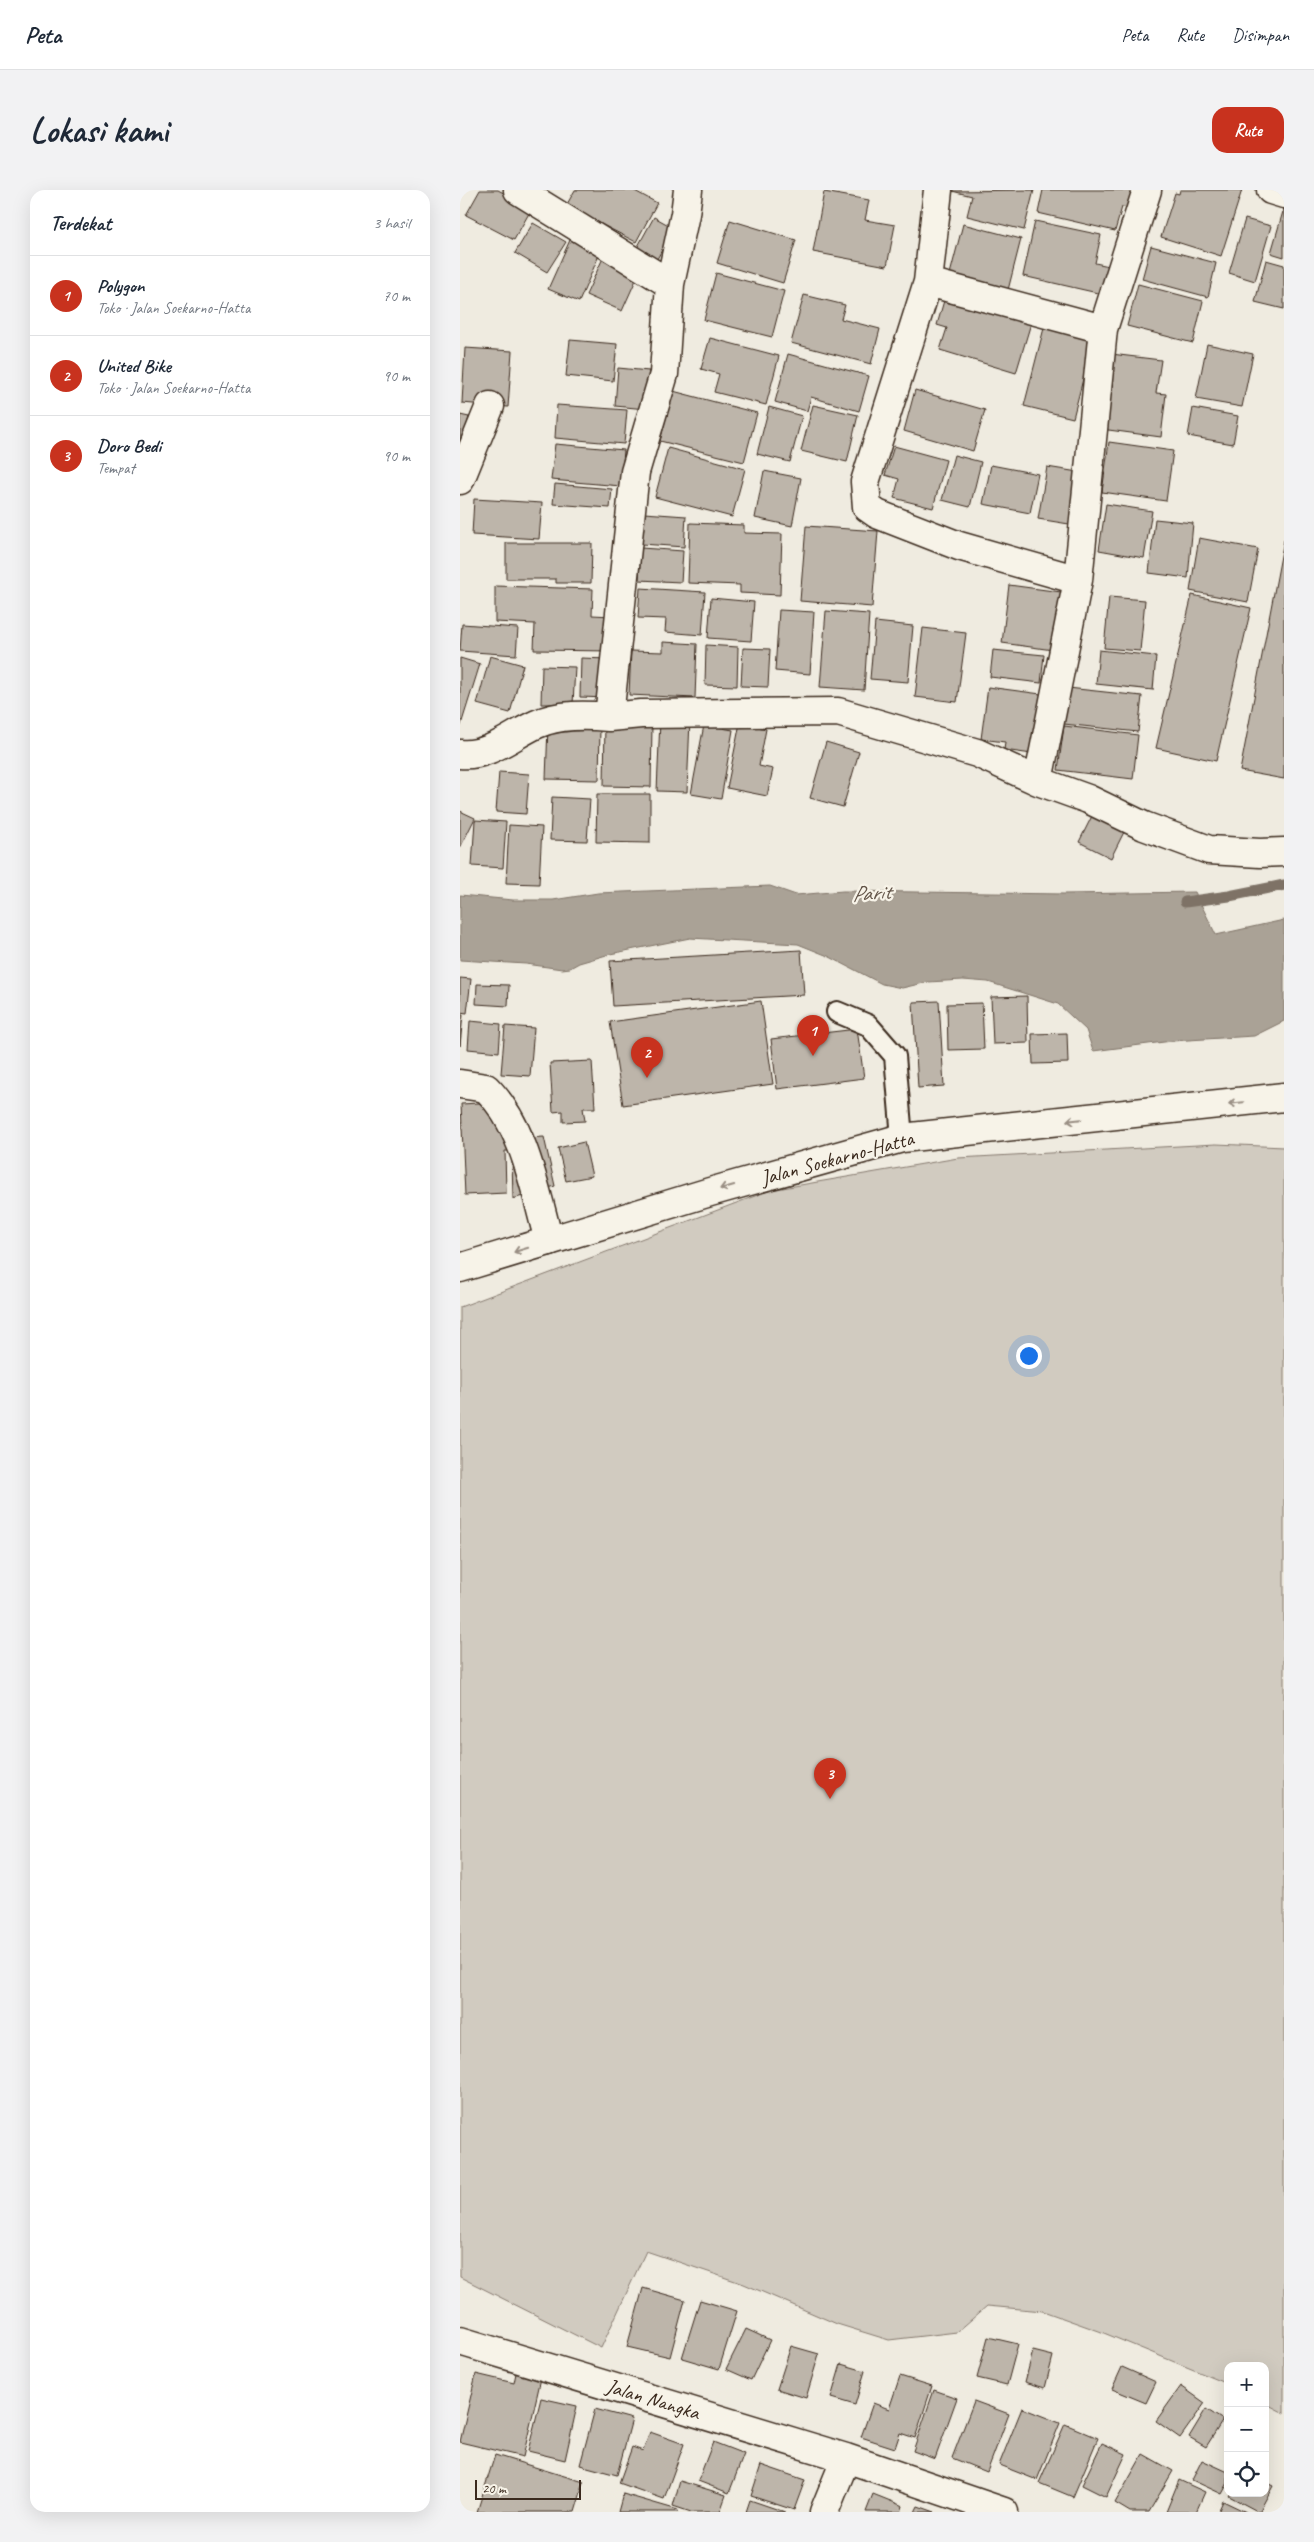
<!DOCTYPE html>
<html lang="id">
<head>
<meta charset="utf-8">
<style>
  :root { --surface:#fff; --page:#f2f2f3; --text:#1f2937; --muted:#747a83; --line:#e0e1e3; --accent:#c8321e }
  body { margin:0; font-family:Caveat,sans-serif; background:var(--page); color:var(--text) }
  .controls { position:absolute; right:15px; bottom:15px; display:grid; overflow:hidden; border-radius:10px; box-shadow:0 5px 20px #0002 }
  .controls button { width:45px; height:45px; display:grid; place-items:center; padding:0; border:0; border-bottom:1px solid var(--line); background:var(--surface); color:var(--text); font:25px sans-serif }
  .scale { position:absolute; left:15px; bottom:12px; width:106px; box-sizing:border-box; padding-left:5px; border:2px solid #3b2a1e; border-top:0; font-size:14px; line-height:18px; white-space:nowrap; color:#3b2a1e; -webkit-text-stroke:4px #f7f3e8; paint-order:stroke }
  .you { position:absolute; left:568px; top:1165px; width:18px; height:18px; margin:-12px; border:4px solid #fff; border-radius:50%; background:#1a73e8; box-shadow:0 0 0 8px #1a73e833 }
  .badge { display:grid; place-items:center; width:32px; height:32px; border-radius:50%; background:var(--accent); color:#fff; font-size:16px; font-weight:700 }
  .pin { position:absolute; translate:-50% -41px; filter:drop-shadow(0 1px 2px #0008) }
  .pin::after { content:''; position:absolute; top:26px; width:18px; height:15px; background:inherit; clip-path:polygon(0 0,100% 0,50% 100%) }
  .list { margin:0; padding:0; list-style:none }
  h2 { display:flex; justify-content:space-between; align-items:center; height:65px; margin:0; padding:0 20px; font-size:21px }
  h2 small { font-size:16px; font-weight:400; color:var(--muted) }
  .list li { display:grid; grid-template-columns:32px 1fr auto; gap:15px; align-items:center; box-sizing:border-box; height:80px; padding:0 20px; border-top:1px solid var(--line) }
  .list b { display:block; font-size:19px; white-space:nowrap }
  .list p { margin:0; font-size:16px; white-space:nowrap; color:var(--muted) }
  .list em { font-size:16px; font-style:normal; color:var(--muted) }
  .icon { flex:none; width:28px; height:28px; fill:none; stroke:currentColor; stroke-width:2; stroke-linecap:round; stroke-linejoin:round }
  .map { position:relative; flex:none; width:824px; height:2322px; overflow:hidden; border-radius:15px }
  header { display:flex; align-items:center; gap:30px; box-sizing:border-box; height:70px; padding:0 25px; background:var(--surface); border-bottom:1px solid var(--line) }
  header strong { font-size:24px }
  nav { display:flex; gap:28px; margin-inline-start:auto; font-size:18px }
  .intro { display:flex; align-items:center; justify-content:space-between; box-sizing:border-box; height:120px; padding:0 30px }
  h1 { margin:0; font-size:35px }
  .button { padding:12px 22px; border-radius:15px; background:var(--accent); color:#fff; font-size:18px; font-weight:700 }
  main { display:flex; gap:30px; padding:0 30px }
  aside { flex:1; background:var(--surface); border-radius:15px; box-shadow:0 5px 20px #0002 }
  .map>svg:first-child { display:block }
</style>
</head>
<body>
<header>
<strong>Peta</strong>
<nav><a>Peta</a><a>Rute</a><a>Disimpan</a></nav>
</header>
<div class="intro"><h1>Lokasi kami</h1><a class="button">Rute</a></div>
<main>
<aside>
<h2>Terdekat<small>3 hasil</small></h2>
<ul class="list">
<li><span class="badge">1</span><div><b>Polygon</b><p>Toko · Jalan Soekarno-Hatta</p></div><em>70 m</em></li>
<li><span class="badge">2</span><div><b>United Bike</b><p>Toko · Jalan Soekarno-Hatta</p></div><em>90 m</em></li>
<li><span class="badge">3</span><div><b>Doro Bedi</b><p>Tempat</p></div><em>90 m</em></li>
</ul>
</aside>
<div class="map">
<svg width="824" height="2322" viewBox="0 0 824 2322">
  <rect width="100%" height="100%" fill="#efebe0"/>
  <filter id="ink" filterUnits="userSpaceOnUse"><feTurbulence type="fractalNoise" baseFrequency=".02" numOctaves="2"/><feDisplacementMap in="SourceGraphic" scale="10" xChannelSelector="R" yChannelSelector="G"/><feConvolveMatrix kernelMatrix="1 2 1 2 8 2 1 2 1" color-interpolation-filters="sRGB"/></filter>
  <g filter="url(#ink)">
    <!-- green -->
    <path fill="#d1cbc0" stroke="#867a6f" d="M 756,954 L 824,957 L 824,2223 L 805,2213 L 805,2176 L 768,2176 L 768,2194 L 639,2141 L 583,2121 L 527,2116 L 497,2142 L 429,2150 L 377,2134 L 284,2094 L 186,2061 L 141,2158 L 0,2087 L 0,1117 L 311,1000 L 498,968 Z"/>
    <!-- water -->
    <path fill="#aaa296" stroke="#7e7266" d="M 310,696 L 336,705 L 383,701 L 604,704 L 735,702 L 756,745 L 824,730 L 824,831 L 794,846 L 712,851 L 633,861 L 626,840 L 598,814 L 528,792 L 503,790 L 468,792 L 442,798 L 422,794 L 368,766 L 338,754 L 230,748 L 150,764 L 119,773 L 110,778 L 102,779 L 66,774 L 0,770 L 0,705 L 53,710 L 93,710 L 138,703 Z"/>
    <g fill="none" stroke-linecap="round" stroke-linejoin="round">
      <!-- stream -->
      <path stroke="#7e7266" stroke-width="11" d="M 725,712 L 769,706 L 824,695"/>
    </g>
    <!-- building -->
    <path fill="#bdb5aa" stroke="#3b2a1e" d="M 20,0 L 38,0 L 72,18 L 54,50 L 6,25 Z
      M 115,0 L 173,0 L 197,13 L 176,52 L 106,16 Z
      M 574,0 L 564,40 L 507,26 L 512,6 L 492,1 Z
      M 583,0 L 672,0 L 668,18 L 662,17 L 655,41 L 578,23 Z
      M 720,0 L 782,0 L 761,66 L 701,47 L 715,3 L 719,4 Z
      M 364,2 L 409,10 L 405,30 L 435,35 L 427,76 L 353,62 Z
      M 824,18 L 824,67 L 811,63 Z
      M 194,27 L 214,38 L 197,69 L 177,58 Z
      M 785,29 L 811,36 L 795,91 L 769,83 Z
      M 270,30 L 336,50 L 323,93 L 257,73 Z
      M 575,31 L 641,45 L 635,73 L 649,76 L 642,104 L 563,86 Z
      M 73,33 L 106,52 L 87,82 L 55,63 Z
      M 503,34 L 561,49 L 547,104 L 489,88 Z
      M 110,50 L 140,63 L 119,112 L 88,99 Z
      M 691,56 L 756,73 L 748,107 L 682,89 Z
      M 143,68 L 179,83 L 162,121 L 126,105 Z
      M 806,70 L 824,75 L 824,119 L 795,112 Z
      M 256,83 L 324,101 L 312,147 L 244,130 Z
      M 678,94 L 743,111 L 733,153 L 667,136 Z
      M 344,105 L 385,115 L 381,129 L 420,139 L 411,174 L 331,153 Z
      M 485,107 L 571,133 L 556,183 L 480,160 L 487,138 L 477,135 Z
      M 584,138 L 633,150 L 613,228 L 564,216 Z
      M 250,148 L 319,166 L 306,215 L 254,202 L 259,184 L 241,179 Z
      M 110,150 L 157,154 L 153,191 L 106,186 Z
      M 747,154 L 793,164 L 782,217 L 736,209 Z
      M 5,158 L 52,161 L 48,217 L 2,213 Z
      M 328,164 L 409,186 L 399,221 L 351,207 L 347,221 L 315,212 Z
      M 651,164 L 701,170 L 696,203 L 706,204 L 701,247 L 641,239 Z
      M 158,178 L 189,181 L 186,219 L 155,216 Z
      M 455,200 L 525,220 L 513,261 L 444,241 Z
      M 213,201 L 297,223 L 284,272 L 200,251 Z
      M 97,215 L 167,220 L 164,254 L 95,248 Z
      M 353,215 L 398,225 L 387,272 L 341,261 Z
      M 309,217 L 342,226 L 330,272 L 297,264 Z
      M 733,218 L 778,226 L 773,254 L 728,246 Z
      M 0,225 L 9,227 L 0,263 Z
      M 649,252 L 713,261 L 706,311 L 642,302 Z
      M 95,254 L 164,260 L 161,296 L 91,290 Z
      M 434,256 L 486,270 L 473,318 L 434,308 L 439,289 L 425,285 Z
      M 208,258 L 285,279 L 272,327 L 195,307 Z
      M 494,265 L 521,272 L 510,317 L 482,310 Z
      M 531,275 L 578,284 L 570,323 L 523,314 Z
      M 587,277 L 618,282 L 609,334 L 578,329 Z
      M 304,281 L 341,288 L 332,336 L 295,328 Z
      M 95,294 L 152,299 L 150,318 L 93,314 Z
      M 14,309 L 82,313 L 79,349 L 12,345 Z
      M 646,314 L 692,321 L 684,368 L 639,360 Z
      M 184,323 L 226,326 L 224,357 L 182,354 Z
      M 695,329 L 733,333 L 728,388 L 689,383 Z
      M 230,333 L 284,335 L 284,343 L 322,344 L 320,405 L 280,403 L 280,395 L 228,393 Z
      M 346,336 L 418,341 L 412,417 L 340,411 Z
      M 739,348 L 798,359 L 788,412 L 730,401 Z
      M 824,350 L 824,589 L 780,581 Z
      M 46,353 L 132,353 L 131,393 L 96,393 L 96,389 L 46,389 Z
      M 181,358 L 223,361 L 221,392 L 179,390 Z
      M 549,395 L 601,402 L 593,460 L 542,453 Z
      M 35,396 L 133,399 L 132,425 L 152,426 L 152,461 L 74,460 L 75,434 L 35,432 Z
      M 180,398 L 245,402 L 242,445 L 205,442 L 206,429 L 178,428 Z
      M 732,405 L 791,418 L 756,571 L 696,558 Z
      M 649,407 L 685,410 L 680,461 L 644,458 Z
      M 251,408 L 294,412 L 291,451 L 248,448 Z
      M 319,420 L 354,422 L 350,484 L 315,481 Z
      M 366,421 L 409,424 L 404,500 L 360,497 Z
      M 415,432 L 453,436 L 448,492 L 410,489 Z
      M 2,434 L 58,438 L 56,465 L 0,461 Z
      M 463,438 L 506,443 L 497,512 L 455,507 Z
      M 203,452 L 237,454 L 235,508 L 169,505 L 171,461 L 203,462 Z
      M 246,455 L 278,457 L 277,496 L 245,495 Z
      M 283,458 L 310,459 L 308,497 L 281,496 Z
      M 533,460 L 584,465 L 581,493 L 530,487 Z
      M 639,460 L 696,466 L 693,500 L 636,494 Z
      M 30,466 L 63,475 L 50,523 L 17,514 Z
      M 0,468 L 20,474 L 0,538 Z
      M 121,468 L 148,469 L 147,508 L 120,507 Z
      M 82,476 L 115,477 L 113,514 L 81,514 Z
      M 528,497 L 581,504 L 572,564 L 544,560 L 545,552 L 521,549 Z
      M 608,498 L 682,506 L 678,542 L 604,534 Z
      M 200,530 L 230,530 L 227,602 L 197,601 Z
      M 145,533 L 192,534 L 191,597 L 144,596 Z
      M 280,533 L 306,539 L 299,576 L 313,579 L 307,606 L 267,598 Z
      M 244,535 L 273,540 L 261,609 L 231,604 Z
      M 88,536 L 140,537 L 139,590 L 86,589 Z
      M 604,536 L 678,545 L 673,589 L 598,580 Z
      M 366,552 L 399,562 L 383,617 L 350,608 Z
      M 39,582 L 69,584 L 66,624 L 36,622 Z
      M 137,604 L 190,604 L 190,653 L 136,652 Z
      M 92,607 L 130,609 L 127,651 L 90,650 Z
      M 0,621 L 15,628 L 0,658 Z
      M 632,626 L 664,642 L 651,668 L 619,652 Z
      M 15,630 L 46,632 L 43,678 L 12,676 Z
      M 49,635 L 82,637 L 79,694 L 46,693 Z
      M 341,760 L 344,805 L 153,816 L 150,771 Z
      M 0,788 L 11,789 L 7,823 L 0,822 Z
      M 17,794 L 49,795 L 48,816 L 16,814 Z
      M 567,806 L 568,853 L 533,854 L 531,807 Z
      M 301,811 L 313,894 L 163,915 L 150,832 Z
      M 479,811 L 484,896 L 458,898 L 453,812 Z
      M 522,813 L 524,859 L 488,860 L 487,814 Z
      M 0,825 L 3,825 L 0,856 Z
      M 10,831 L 41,834 L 39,862 L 8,859 Z
      M 45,836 L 74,838 L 70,886 L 41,884 Z
      M 397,839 L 404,888 L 317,899 L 311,849 Z
      M 607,843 L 608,873 L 573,874 L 572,844 Z
      M 132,871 L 135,918 L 123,918 L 125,931 L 103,932 L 103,921 L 93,922 L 90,873 Z
      M 56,911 L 58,961 L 45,961 L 46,1003 L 5,1005 L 1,914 Z
      M 84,947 L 95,996 L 53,1009 L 52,968 L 66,948 Z
      M 124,952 L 132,986 L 106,991 L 98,958 Z
      M 183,2098 L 225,2110 L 210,2167 L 167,2157 Z
      M 240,2110 L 277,2121 L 259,2179 L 222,2168 Z
      M 286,2139 L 310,2150 L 291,2190 L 266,2179 Z
      M 528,2147 L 558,2154 L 547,2195 L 517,2188 Z
      M 331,2156 L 359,2164 L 346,2208 L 317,2199 Z
      M 573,2161 L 593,2166 L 585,2198 L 565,2192 Z
      M 381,2174 L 405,2181 L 395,2215 L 371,2208 Z
      M 662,2177 L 696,2192 L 686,2213 L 652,2199 Z
      M 56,2183 L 81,2188 L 63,2267 L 0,2252 L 16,2184 L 54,2193 Z
      M 440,2186 L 472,2196 L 455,2248 L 440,2243 L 435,2258 L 401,2247 L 413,2213 L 429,2219 Z
      M 721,2196 L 745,2213 L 720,2248 L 696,2231 Z
      M 474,2200 L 497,2208 L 475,2269 L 453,2261 Z
      M 81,2208 L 117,2216 L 105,2270 L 68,2261 Z
      M 514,2211 L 549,2224 L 527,2282 L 492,2268 Z
      M 562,2218 L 600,2233 L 577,2290 L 539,2275 Z
      M 135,2219 L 172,2229 L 157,2285 L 120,2275 Z
      M 746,2219 L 763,2230 L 746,2257 L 729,2247 Z
      M 605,2234 L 638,2248 L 613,2307 L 579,2293 Z
      M 190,2242 L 224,2254 L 204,2309 L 159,2293 L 172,2257 L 183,2261 Z
      M 253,2252 L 284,2264 L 269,2303 L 238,2291 Z
      M 642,2253 L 666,2264 L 646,2307 L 622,2295 Z
      M 683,2264 L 713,2281 L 689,2322 L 670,2322 L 655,2313 Z
      M 35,2265 L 124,2292 L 115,2322 L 17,2322 Z
      M 742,2270 L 768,2282 L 768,2293 L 762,2304 L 732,2290 Z
      M 301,2275 L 345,2290 L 334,2320 L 291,2306 Z
      M 719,2290 L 745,2302 L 736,2322 L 706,2322 Z
      M 220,2291 L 266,2305 L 260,2322 L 231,2322 L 213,2316 Z
      M 805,2292 L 813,2296 L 799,2322 L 769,2306 L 771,2303 L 805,2303 Z
      M 163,2304 L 218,2320 L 217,2322 L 158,2322 Z
      M 413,2304 L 443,2316 L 441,2322 L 406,2322 Z
      M 290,2310 L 325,2322 L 286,2322 Z
      M 763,2311 L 786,2322 L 758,2322 Z
      M 458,2316 L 475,2322 L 455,2322 Z"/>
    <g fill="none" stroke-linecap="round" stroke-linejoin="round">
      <!-- service casing -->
      <g stroke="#3b2a1e" stroke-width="24">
        <path id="service" d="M 377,822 L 408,835 L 435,866 L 442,948"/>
      </g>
      <!-- minor casing -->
      <g stroke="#3b2a1e" stroke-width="31">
        <path id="minor" d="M 58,0 L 210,94
          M 228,0 L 225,24 L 210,94 L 204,184 L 175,282 L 149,527 L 181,524 L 378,522 L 517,563 L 578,591
          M 478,0 L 468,92 L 405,292 L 407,317 L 417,324 L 499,356 L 618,390
          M 687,0 L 643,139 L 618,390 L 578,591 L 628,609 L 684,636 L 749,660 L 800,663 L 824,662
          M 811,0 L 824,4
          M 468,92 L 643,139
          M 0,290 L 30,216
          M 0,564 C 29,567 52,545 77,534 C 99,524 126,525 149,527
          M 0,894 L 26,898 C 65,937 75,1000 89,1051
          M 0,2151 L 386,2268 L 544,2322
          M 364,2322 L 386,2268"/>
      </g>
      <!-- trunk casing -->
      <g stroke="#3b2a1e" stroke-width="31">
        <path id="trunk" d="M 0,1078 L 250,1002 L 442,948 L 824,907"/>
      </g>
      <!-- service -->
      <use href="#service" stroke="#f7f3e8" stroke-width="20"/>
      <!-- minor -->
      <use href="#minor" stroke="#f7f3e8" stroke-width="28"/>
      <!-- trunk -->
      <use href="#trunk" stroke="#f7f3e8" stroke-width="28"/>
    </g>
    <!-- one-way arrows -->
    <defs><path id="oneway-shaft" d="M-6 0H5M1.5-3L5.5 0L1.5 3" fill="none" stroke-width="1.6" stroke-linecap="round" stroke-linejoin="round" transform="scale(1.25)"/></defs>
    <g stroke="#998e83">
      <use href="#oneway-shaft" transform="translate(776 913) rotate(174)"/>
      <use href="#oneway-shaft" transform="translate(614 930) rotate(174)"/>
      <use href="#oneway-shaft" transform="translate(267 997) rotate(164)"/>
      <use href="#oneway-shaft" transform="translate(61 1060) rotate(163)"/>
    </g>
  </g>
  <g text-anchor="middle" stroke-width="4.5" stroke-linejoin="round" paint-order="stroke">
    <!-- street labels -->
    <g font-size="21" fill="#3b2a1e" stroke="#f7f3e8">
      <text transform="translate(377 968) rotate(-15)" y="7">Jalan Soekarno-Hatta</text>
      <text transform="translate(193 2209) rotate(17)" y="7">Jalan Nangka</text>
    </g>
    <!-- water labels -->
    <g font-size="22" font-style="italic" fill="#625448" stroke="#f7f3e8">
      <text transform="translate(411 702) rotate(-4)" y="8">Parit</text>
    </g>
  </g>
</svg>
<div class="controls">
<button>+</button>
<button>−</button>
<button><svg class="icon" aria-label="locate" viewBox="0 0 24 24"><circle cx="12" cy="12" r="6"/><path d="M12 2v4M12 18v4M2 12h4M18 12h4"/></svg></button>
</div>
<div class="scale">20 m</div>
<div class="you"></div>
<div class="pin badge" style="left:353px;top:866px">1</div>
<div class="pin badge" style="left:187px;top:888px">2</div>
<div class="pin badge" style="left:370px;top:1609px">3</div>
</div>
</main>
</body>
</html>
